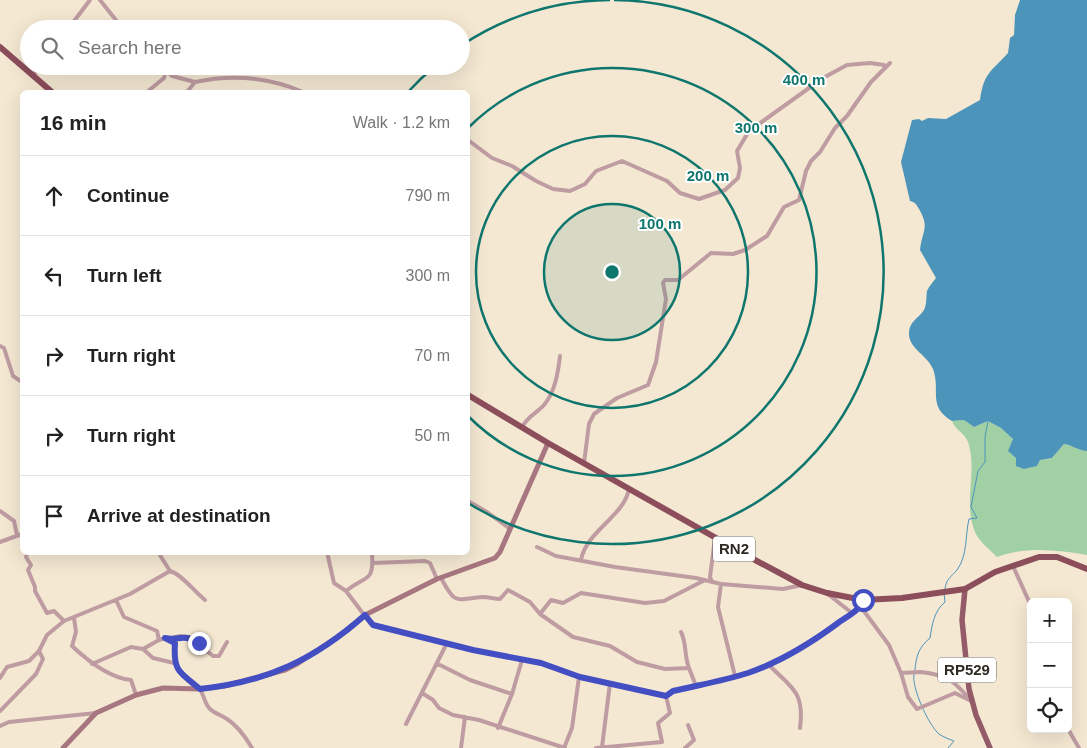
<!DOCTYPE html>
<html lang="en">
<head>
<meta charset="utf-8">
<style>
  :root { --surface:#fff; --page:#f6f6f6; --text:#222; --muted:#767676; --line:#e0e0e0 }
  body { margin:0; font-family:Arial,sans-serif; background:var(--page); color:var(--text) }
  .controls { position:absolute; right:15px; bottom:15px; display:grid; overflow:hidden; border-radius:8px; box-shadow:0 5px 20px #0002 }
  .controls button { width:45px; height:45px; display:grid; place-items:center; padding:0; border:0; border-bottom:1px solid var(--line); background:var(--surface); color:var(--text); font:25px sans-serif }
  .stop { position:absolute; width:15px; height:15px; margin:-11px; border:4px solid #434ec3; border-radius:50%; background:#fff }
  .stop.end { background:#434ec3; border-color:#fff; box-shadow:0 1px 5px #0008 }
  .list { margin:0; padding:0; list-style:none }
  h2 { display:flex; justify-content:space-between; align-items:center; height:65px; margin:0; padding:0 20px; font-size:21px }
  h2 small { font-size:16px; font-weight:400; color:var(--muted) }
  .list li { display:grid; grid-template-columns:32px 1fr auto; gap:15px; align-items:center; box-sizing:border-box; height:80px; padding:0 20px; border-top:1px solid var(--line) }
  .list b { display:block; font-size:19px; white-space:nowrap }
  .list em { font-size:16px; font-style:normal; color:var(--muted) }
  .icon { flex:none; width:28px; height:28px; fill:none; stroke:currentColor; stroke-width:2; stroke-linecap:round; stroke-linejoin:round }
  .map { position:relative; flex:none; width:1087px; height:748px; overflow:hidden }
  .search { position:absolute; background:var(--surface); box-shadow:0 5px 20px #0002; left:20px; top:20px; width:450px; height:55px; display:flex; align-items:center; gap:12px; box-sizing:border-box; padding:0 18px; border-radius:28px; color:var(--muted); font-size:19px }
  .panel { position:absolute; background:var(--surface); box-shadow:0 5px 20px #0002; left:20px; top:90px; width:450px; height:465px; border-radius:8px }
  .map>svg:first-child { display:block }
</style>
</head>
<body>
<div class="map">
<svg width="1087" height="748" viewBox="0 0 1087 748">
  <rect width="100%" height="100%" fill="#f4e8d2"/>
  <!-- green -->
  <path fill="#a1d0a5" d="M 964,420 L 974,427 L 988,421 C 996,425 1009,431 1013,440 C 1018,453 1015,457 1024,469 L 1037,466 L 1040,460 L 1052,458 L 1064,444 C 1072,445 1079,451 1087,451 L 1087,555 C 1058,550 1025,546 997,557 C 990,550 980,542 976,534 C 962,505 978,472 968,442 C 965,433 955,430 952,421 Z"/>
  <!-- water -->
  <path fill="#4d94bb" d="M 1020,0 L 1087,0 L 1087,451 C 1079,451 1072,445 1064,444 L 1052,458 L 1040,460 L 1037,466 L 1024,469 L 1016,466 L 1016,458 L 1008,451 L 1013,439 L 1001,428 L 988,421 L 974,427 L 964,420 L 952,421 C 927,406 941,391 933,369 C 928,356 910,349 909,335 C 908,322 918,319 924,310 C 927,304 926,297 927,291 C 929,286 933,282 936,278 L 920,250 C 922,231 930,228 919,209 C 916,204 915,202 910,201 L 901,162 L 912,120 L 919,119 L 922,121 L 928,118 L 946,119 L 980,100 C 984,72 991,72 1008,53 L 1010,38 L 1014,35 L 1015,15 Z"/>
  <g fill="none" stroke-linecap="round" stroke-linejoin="round">
    <!-- stream -->
    <path stroke="#4d94bb" stroke-width="1" d="M 945,589 C 946,579 951,577 957,570 C 968,555 965,535 969,519 L 977,518 L 971,507 L 978,471 L 985,462 L 985,437 L 988,421
      M 915,670 C 916,656 919,647 930,638 C 932,625 934,611 945,602 L 944,593
      M 914,674 C 911,687 929,726 939,734 C 943,737 949,739 954,741 L 948,748"/>
    <!-- minor -->
    <path stroke="#be9ca2" stroke-width="4" d="M 100,0 L 123,29
      M 68,29 L 90,0
      M 162,66 L 172,76 L 195,82
      M 33,76 L 39,66
      M 147,92 L 164,78 L 166,70
      M 187,92 L 195,82 C 232,74 268,77 303,92
      M 468,140 L 492,158 L 512,166 L 536,181 L 553,189 L 570,191 L 585,184 L 596,171 L 622,161 L 667,181 L 680,193 L 699,199 L 725,190 L 738,178 L 740,168 L 737,151 L 749,131 L 823,78 L 847,65 L 870,63 L 884,65
      M 0,346 L 4,348 L 13,376 L 22,382
      M 522,427 C 529,415 536,414 544,405 C 555,392 558,373 560,356
      M 584,463 L 589,424 L 594,414 L 617,398 L 648,385 L 656,362 L 666,299 L 663,283 L 665,280 L 678,280 L 711,253 L 733,254 L 745,250 L 767,236 L 784,207 L 799,200 L 806,171 L 811,161 L 820,152 L 835,128 L 847,116 L 871,82 L 890,63
      M 468,501 L 487,512 L 510,529
      M 0,511 L 14,521 L 17,535
      M 0,542 L 22,534
      M 537,547 L 556,556 L 615,567 L 696,578 L 721,584 L 783,589 L 802,585
      M 28,552 L 26,557 L 31,565 L 28,570 L 35,587 L 35,591 L 47,613 L 54,611 L 64,621
      M 158,552 L 170,571
      M 327,552 L 334,583 L 346,591 L 371,624 L 473,650 L 541,663 L 579,677 L 666,696 L 673,691 C 698,685 723,681 748,673 C 781,662 813,641 841,621 C 848,616 861,609 863,600
      M 581,560 C 586,531 626,515 629,488
      M 373,563 L 425,561 L 430,563 L 437,579
      M 1013,566 L 1031,606
      M 441,578 C 456,606 455,599 483,597 C 489,597 494,599 500,599 L 508,590 L 530,602 L 540,614 L 573,637 L 610,646 L 637,662 L 665,669 L 689,668 L 696,686
      M 712,582 L 710,577 L 715,538
      M 721,584 L 718,607 L 735,676
      M 346,591 C 367,574 374,584 372,552
      M 829,595 L 852,613
      M 855,599 L 889,645 L 901,673
      M 116,600 L 124,617 L 157,631 L 159,640 L 165,638 L 175,643 C 173,677 180,667 199,688 C 204,694 204,703 210,709 C 214,713 221,715 227,719 C 238,726 245,736 252,748
      M 540,614 L 551,600 L 563,603 L 581,593 L 645,603 L 664,601 L 705,580
      M 74,618 L 76,632 L 72,646 C 88,661 109,678 131,680 L 136,695
      M 681,632 C 687,644 684,656 689,668
      M 169,639 L 180,636 L 189,637 L 213,656 L 219,656 L 227,642
      M 143,649 L 159,640
      M 92,664 L 131,647 L 143,649 L 153,658 L 174,663
      M 438,664 L 470,680 L 512,694
      M 768,664 C 790,687 805,690 800,728
      M 921,672 C 947,675 955,681 971,701 L 955,693 L 917,709 L 908,697 L 901,673 Z
      M 0,678 L 7,667 L 29,661 L 39,651
      M 422,693 L 433,700 L 439,708 L 453,715 L 479,720 L 565,748
      M 0,711 L 36,674 L 43,659 L 39,651 L 47,635 L 64,621 L 130,594 L 170,571 C 181,574 194,591 205,600
      M 406,724 L 447,643
      M 0,726 L 9,722 L 96,713
      M 498,728 L 512,694 L 522,660
      M 1068,729 L 1079,748
      M 602,747 L 610,683
      M 461,748 L 465,717
      M 564,748 L 572,728 L 579,677
      M 596,748 L 662,742 L 658,723 L 670,713 L 666,696
      M 685,748 L 694,740 L 688,725"/>
    <!-- secondary -->
    <path stroke="#a77680" stroke-width="5" d="M 63,748 L 96,713 L 136,695 L 163,688 L 199,689 L 224,686 L 285,670 L 297,664 L 348,630 L 365,615 L 437,579 L 495,558 L 500,552 L 548,443"/>
    <!-- primary -->
    <path stroke="#955a67" stroke-width="5.5" d="M 965,589 L 962,620 L 969,689 L 976,715 L 990,748"/>
    <!-- trunk -->
    <path stroke="#8d4e5c" stroke-width="6" d="M 0,47 L 52,92
      M 468,395 L 548,443 L 755,560 L 802,585 L 827,593 L 863,600 L 902,598 L 965,589 L 995,572 L 1039,557 L 1057,557 L 1087,569"/>
  </g>
  <g fill="none" stroke-linecap="round" stroke-linejoin="round">
    <!-- route -->
    <path stroke="#434ec3" stroke-width="6" d="M 199,643 C 183,633 179,641 165,638 L 175,643 C 173,671 179,672 200,689 C 267,682 314,660 365,615 L 373,625 L 473,650 L 541,663 L 580,677 L 666,696 L 673,691 C 698,685 723,681 748,673 C 780,662 811,643 838,623 C 846,617 861,610 863,600"/>
  </g>
  <!-- distance rings -->
  <circle cx="612" cy="272" r="68" fill="#0f766e" fill-opacity=".12"/>
  <g fill="none" stroke="#0f766e" stroke-width="2.5">
    <circle cx="612" cy="272" r="68"/>
    <circle cx="612" cy="272" r="136"/>
    <path d="M468 128A204 204 0 1 1 468 416"/>
    <path d="M408 92A272 272 0 0 1 434 67M462 45A272 272 0 0 1 610 0M614 0A272 272 0 1 1 468 503"/>
  </g>
  <g text-anchor="middle" stroke-width="4" stroke-linejoin="round" paint-order="stroke">
    <!-- shield labels -->
    <g fill="#fff" stroke="#6d6964" stroke-width="1">
      <rect x="713" y="536.5" width="42" height="25" rx="4"/>
      <rect x="938" y="657.5" width="58" height="25" rx="4"/>
    </g>
    <g font-size="15" font-weight="bold" fill="#2e2921">
      <text x="734" y="554">RN2</text>
      <text x="967" y="675">RP529</text>
    </g>
  </g>
  <circle cx="612" cy="272" r="8" fill="#0f766e" stroke="#fff" stroke-width="2.5"/>
  <g font-size="15" text-anchor="middle" font-weight="bold" fill="#0f766e" stroke="#fff" stroke-width="4" stroke-linejoin="round" paint-order="stroke">
    <text x="804" y="85">400 m</text>
    <text x="756" y="133">300 m</text>
    <text x="708" y="181">200 m</text>
    <text x="660" y="229">100 m</text>
  </g>
</svg>
<div class="controls">
<button>+</button>
<button>−</button>
<button><svg class="icon" aria-label="locate" viewBox="0 0 24 24"><circle cx="12" cy="12" r="6"/><path d="M12 2v4M12 18v4M2 12h4M18 12h4"/></svg></button>
</div>
<div class="stop" style="left:863px;top:600px"></div>
<div class="stop end" style="left:199px;top:643px"></div>
<div class="search"><svg class="icon" aria-label="search" viewBox="0 0 24 24"><circle cx="10" cy="10" r="6"/><path d="M15 15l6 6"/></svg>Search here</div>
<section class="panel">
<h2>16 min<small>Walk · 1.2 km</small></h2>
<ul class="list">
<li><svg class="icon" aria-label="ahead" viewBox="0 0 24 24"><path d="M12 20V5M6 11l6-6 6 6"/></svg><div><b>Continue</b></div><em>790 m</em></li>
<li><svg class="icon" aria-label="left" viewBox="0 0 24 24"><path d="M17 20v-9H6M10 6l-5 5 5 5"/></svg><div><b>Turn left</b></div><em>300 m</em></li>
<li><svg class="icon" aria-label="right" viewBox="0 0 24 24"><path d="M7 20v-9h11M14 6l5 5-5 5"/></svg><div><b>Turn right</b></div><em>70 m</em></li>
<li><svg class="icon" aria-label="right" viewBox="0 0 24 24"><path d="M7 20v-9h11M14 6l5 5-5 5"/></svg><div><b>Turn right</b></div><em>50 m</em></li>
<li><svg class="icon" aria-label="arrive" viewBox="0 0 24 24"><path d="M6 21V4h12l-3 4 3 4H6"/></svg><div><b>Arrive at destination</b></div></li>
</ul>
</section>
</div>
</body>
</html>
